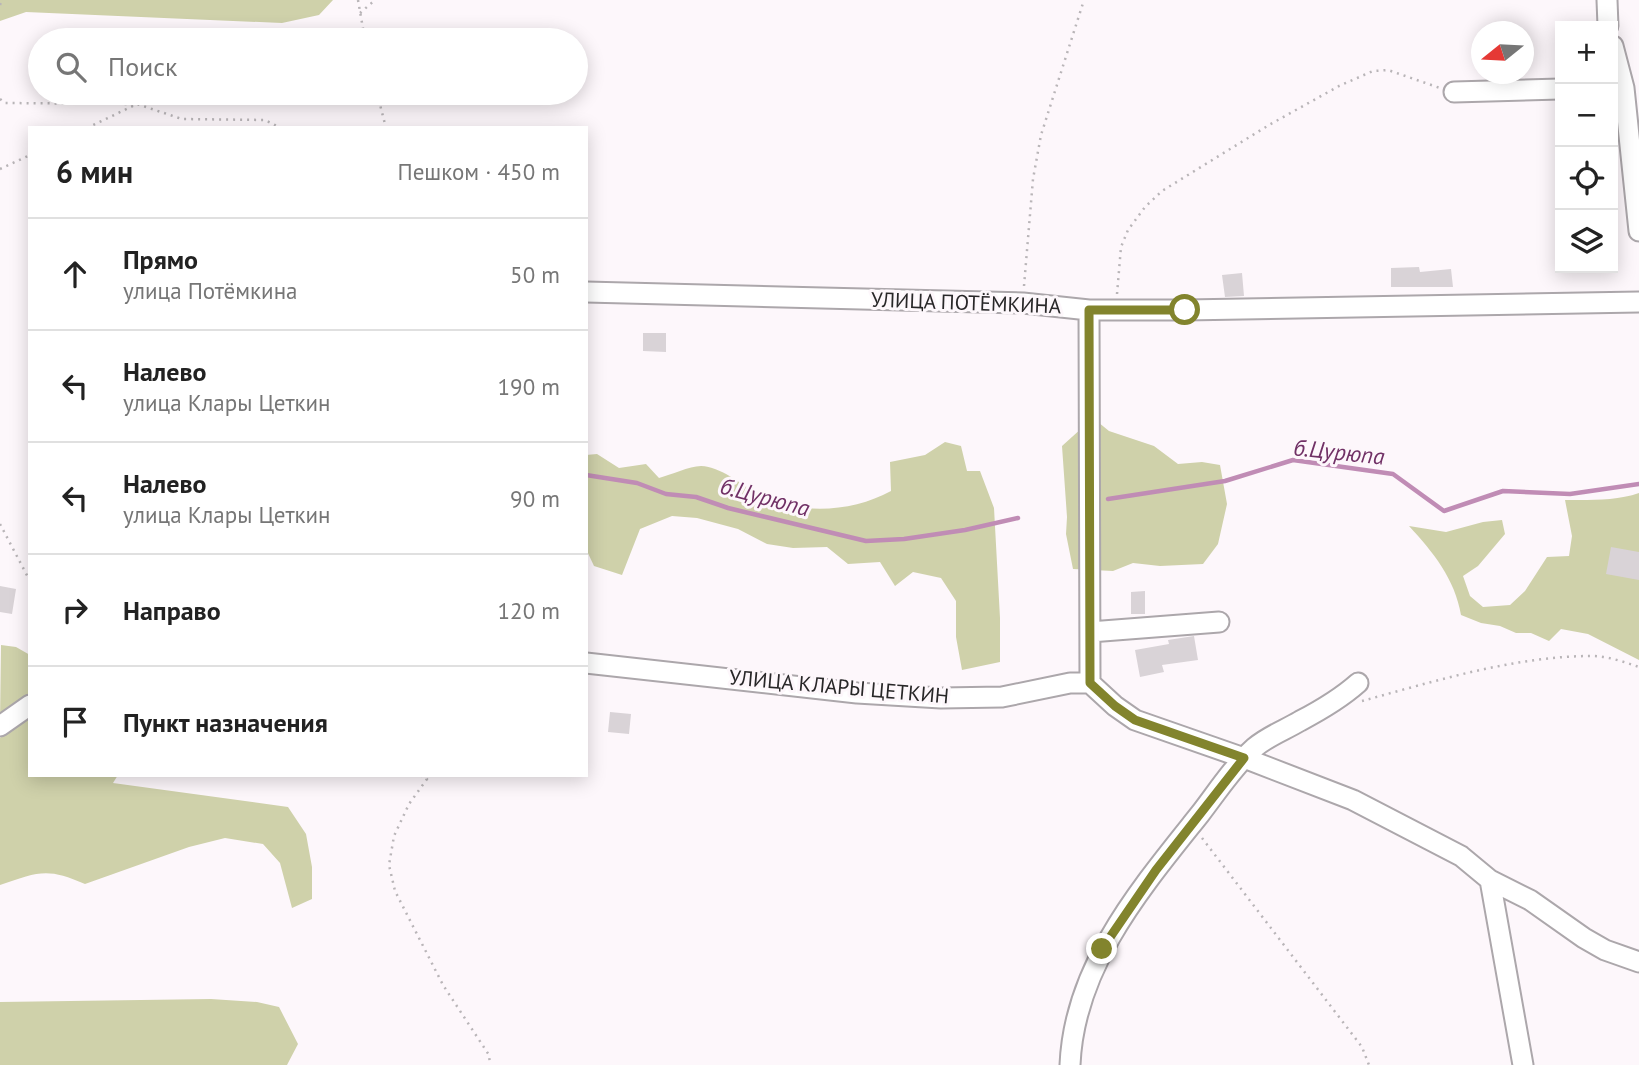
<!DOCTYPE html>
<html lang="ru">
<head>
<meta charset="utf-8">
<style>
  :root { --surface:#fff; --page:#f6f6f6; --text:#222; --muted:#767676; --line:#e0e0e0 }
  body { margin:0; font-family:"PT Sans",sans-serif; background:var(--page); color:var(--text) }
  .controls { position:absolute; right:21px; top:21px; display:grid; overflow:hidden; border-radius:0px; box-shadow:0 4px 18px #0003 }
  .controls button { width:63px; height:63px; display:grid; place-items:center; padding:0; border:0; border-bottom:2px solid var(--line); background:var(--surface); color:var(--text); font:35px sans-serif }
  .compass { position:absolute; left:1471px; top:21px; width:63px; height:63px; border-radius:50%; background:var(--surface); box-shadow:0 4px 18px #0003; rotate:252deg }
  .stop { position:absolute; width:21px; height:21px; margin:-16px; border:5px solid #82842d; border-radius:50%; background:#fff }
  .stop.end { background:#82842d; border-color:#fff; box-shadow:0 2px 7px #0008 }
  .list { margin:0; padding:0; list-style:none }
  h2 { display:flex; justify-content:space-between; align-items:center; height:91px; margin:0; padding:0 28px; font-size:30px }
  h2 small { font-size:23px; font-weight:400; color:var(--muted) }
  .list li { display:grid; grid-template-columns:46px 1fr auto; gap:21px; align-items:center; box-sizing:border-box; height:112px; padding:0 28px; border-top:2px solid var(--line) }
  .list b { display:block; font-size:26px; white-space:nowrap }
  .list p { margin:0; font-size:23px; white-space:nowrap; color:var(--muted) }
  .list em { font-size:23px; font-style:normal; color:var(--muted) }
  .icon { flex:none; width:38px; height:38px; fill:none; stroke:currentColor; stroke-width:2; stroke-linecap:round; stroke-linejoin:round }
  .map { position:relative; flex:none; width:1639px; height:1065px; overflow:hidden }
  .search { position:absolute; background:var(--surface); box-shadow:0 4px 18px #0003; left:28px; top:28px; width:560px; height:77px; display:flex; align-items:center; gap:18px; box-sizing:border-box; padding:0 24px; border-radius:38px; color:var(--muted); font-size:26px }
  .panel { position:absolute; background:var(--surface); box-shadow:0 4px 18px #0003; left:28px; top:126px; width:560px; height:651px; border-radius:0px }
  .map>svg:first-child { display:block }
</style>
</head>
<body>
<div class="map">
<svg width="1639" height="1065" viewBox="0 0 1639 1065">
  <rect width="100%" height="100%" fill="#fdf7fb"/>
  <!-- green -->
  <path fill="#cfd1aa" d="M 0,0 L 333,0 L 319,15 L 282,23 L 26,12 L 0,21 Z
    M 1093,418 L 1109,431 L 1154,446 L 1178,464 L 1202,462 L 1220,465 L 1227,504 L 1218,544 L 1203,564 L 1160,566 L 1133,563 L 1113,571 L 1073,569 L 1066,534 L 1067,517 L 1062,446 Z
    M 945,442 L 961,446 L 967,471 L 980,471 L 994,508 L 1000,618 L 1000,662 L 962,670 L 956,637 L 956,601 L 941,578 L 913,572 L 895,586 L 880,562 L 848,564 L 827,547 L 793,548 L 767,544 L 738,529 L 697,518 L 672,516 L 640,529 L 622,575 L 594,566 L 586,549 L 586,455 L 597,454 L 619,468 L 646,464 L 659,478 C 671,475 689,466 701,466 C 721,467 739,483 755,492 C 795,516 851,513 891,491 L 890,462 L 925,455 Z
    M 1639,493 L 1639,660 L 1588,634 L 1561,629 L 1549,641 L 1531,633 L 1516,633 L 1500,626 L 1481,623 L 1461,615 C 1455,579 1433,552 1409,526 L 1446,532 L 1483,522 L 1502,520 L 1505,534 L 1478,566 L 1463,576 L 1470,596 L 1483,607 L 1510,605 L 1525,591 L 1547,557 L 1569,556 L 1572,536 L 1565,500 C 1589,500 1616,501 1639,493 Z
    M 1,645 L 16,647 L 30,655 L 30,698 L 0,721 Z
    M 30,715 L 30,775 L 118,775 L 113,783 L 288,807 L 306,834 L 312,867 L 312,899 L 292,908 L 280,863 L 263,844 L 225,838 L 189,847 L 85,884 C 47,867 38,872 0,885 L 0,738 Z
    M 211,999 L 257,1002 L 279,1007 L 298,1044 L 287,1065 L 0,1065 L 0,1002 Z"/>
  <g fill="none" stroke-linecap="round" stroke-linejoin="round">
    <!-- stream -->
    <path stroke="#c08cb5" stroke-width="4.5" d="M 586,475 L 637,483 L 666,494 L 696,497 L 728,508 L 866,541 L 904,539 L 965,530 L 1018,518
      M 1108,499 L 1225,481 L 1293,460 L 1393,474 L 1444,511 L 1503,491 L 1570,494 L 1639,484"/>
  </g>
  <!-- building -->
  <path fill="#d9d3d7" d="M 1419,267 L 1420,272 L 1451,269 L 1453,287 L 1391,287 L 1391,268 Z
    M 1242,273 L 1244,296 L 1225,297 L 1222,275 Z
    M 643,333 L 666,333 L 666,352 L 643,351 Z
    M 1611,547 L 1639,552 L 1639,580 L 1606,574 Z
    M 0,586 L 16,589 L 12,614 L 0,612 Z
    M 1145,591 L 1145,614 L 1131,614 L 1131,592 Z
    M 1194,636 L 1198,660 L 1162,665 L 1164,672 L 1140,677 L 1135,650 L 1169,644 L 1168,640 Z
    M 610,712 L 631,714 L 629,734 L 608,732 Z"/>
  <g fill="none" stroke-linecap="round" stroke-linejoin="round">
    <!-- minor casing -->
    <g stroke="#aca7ab" stroke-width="23">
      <path id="minor" d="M 1607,0 L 1608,26
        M 1613,46 L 1624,88 L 1639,231
        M 1454,92 L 1560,89
        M 586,292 L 1023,303 L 1089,310 L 1185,310 L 1639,302
        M 1089,310 L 1090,683
        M 1090,632 L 1219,622
        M 586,663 L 857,693 L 941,698 L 1002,697 L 1070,683 L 1090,683 L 1115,706 L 1135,720 L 1244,758 L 1353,800 L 1461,856 L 1490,880 L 1530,900 L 1584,938 L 1605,950 L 1639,962
        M 0,726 L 30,705
        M 1490,880 L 1523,1065
        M 1070,1065 C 1074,966 1141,888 1200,814 C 1217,792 1233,767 1254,748 C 1268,736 1285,730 1300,721 C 1321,710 1340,699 1358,683"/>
    </g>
    <!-- path -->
    <path stroke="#b9b5b8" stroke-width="2.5" stroke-dasharray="2 5" stroke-linecap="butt" d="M 358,0 L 365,40
      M 0,5 L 2,0
      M 360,13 L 375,0
      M 377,93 L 386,128
      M 0,99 L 5,103 L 137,104 L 154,93
      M 87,128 L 137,104 L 182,119 L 265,120 L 281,128
      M 0,169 L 30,155
      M 1024,286 L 1033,179 L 1041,135 L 1084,0
      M 1117,294 L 1121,247 L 1128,230 L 1145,207 L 1162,191 L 1269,125 L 1339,86 L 1373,71 L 1388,70 L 1440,88
      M 0,524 L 30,581
      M 1362,701 C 1435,681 1516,656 1591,656 C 1608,656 1624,662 1639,667
      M 421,775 L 427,779 L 409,804 L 394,836 L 389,865 L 395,891 L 443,985 L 489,1055 L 490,1065
      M 1202,838 L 1362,1047 L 1369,1065"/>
    <!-- minor -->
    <use href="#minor" stroke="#fff" stroke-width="19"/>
  </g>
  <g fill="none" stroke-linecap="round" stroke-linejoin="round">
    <!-- route -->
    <path stroke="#82842d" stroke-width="9" d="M 1102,949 L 1156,870 L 1244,758 L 1135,720 L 1115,706 L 1090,683 L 1089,310 L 1185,310"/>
  </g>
  <g text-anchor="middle" stroke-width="6" stroke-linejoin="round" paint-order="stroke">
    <!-- street labels -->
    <g font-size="21" fill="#282728" stroke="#fdf7fb">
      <text transform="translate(966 303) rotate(2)" y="7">УЛИЦА ПОТЁМКИНА</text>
      <text transform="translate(839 687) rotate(5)" y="7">УЛИЦА КЛАРЫ ЦЕТКИН</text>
    </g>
    <!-- water labels -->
    <g font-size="23" font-style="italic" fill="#713166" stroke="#fdf7fb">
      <text transform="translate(1339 452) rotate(6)" y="8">б.Цурюпа</text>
      <text transform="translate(765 497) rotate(15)" y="8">б.Цурюпа</text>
    </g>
  </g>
</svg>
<div class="controls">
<button>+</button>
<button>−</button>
<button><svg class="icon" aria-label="locate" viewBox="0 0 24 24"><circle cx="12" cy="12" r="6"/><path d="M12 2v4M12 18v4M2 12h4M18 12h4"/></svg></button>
<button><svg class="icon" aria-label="layers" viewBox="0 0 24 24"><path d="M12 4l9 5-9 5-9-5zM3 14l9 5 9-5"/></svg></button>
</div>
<svg class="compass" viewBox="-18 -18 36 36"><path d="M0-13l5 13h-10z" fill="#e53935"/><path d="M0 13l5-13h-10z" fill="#767676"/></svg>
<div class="stop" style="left:1185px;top:310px"></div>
<div class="stop end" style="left:1102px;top:949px"></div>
<div class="search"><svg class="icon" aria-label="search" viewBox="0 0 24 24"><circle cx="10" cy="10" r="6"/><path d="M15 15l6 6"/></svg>Поиск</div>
<section class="panel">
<h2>6 мин<small>Пешком · 450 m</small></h2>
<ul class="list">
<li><svg class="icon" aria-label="ahead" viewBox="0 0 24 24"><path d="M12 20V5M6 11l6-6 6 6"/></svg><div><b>Прямо</b><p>улица Потёмкина</p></div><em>50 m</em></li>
<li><svg class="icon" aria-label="left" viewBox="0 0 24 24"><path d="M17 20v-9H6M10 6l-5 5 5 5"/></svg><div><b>Налево</b><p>улица Клары Цеткин</p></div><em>190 m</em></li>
<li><svg class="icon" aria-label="left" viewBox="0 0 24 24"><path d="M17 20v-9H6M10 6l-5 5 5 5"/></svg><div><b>Налево</b><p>улица Клары Цеткин</p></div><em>90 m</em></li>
<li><svg class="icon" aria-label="right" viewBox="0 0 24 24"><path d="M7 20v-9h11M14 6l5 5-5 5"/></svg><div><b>Направо</b></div><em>120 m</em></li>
<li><svg class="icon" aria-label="arrive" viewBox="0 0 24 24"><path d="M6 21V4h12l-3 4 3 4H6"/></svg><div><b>Пункт назначения</b></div></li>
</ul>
</section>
</div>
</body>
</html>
